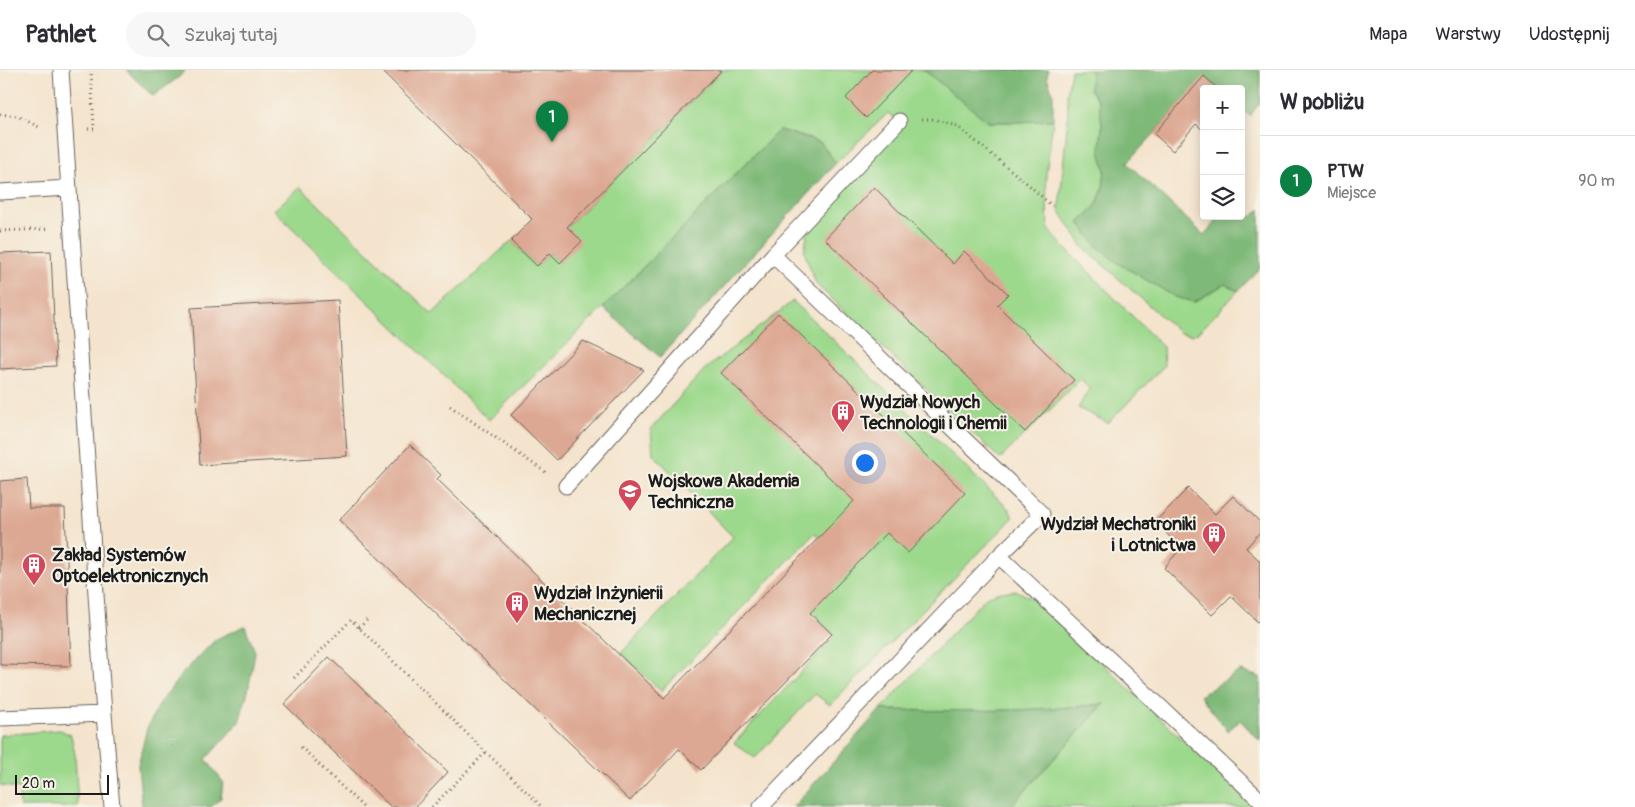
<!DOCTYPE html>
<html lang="pl">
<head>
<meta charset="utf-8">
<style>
  :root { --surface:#fff; --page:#f7f7f7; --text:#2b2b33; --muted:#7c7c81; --line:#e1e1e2; --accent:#0b8043 }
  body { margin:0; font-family:Pangolin,sans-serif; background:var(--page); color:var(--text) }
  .controls { position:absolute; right:15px; top:15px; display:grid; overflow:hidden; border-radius:5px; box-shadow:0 2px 12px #0003 }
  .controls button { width:45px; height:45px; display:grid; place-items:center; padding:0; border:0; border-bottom:1px solid var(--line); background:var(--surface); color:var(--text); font:25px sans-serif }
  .scale { position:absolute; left:15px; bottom:12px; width:94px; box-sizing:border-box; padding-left:5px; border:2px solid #1c1c1c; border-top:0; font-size:14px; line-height:18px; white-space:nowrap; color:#1c1c1c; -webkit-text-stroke:4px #f7f3e8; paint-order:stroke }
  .you { position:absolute; left:864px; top:392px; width:18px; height:18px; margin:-12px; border:4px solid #fff; border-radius:50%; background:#1a73e8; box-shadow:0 0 0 8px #1a73e833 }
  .badge { display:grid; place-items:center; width:32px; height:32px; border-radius:50%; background:var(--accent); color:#fff; font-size:16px; font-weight:700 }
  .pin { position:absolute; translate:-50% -41px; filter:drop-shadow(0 1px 2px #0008) }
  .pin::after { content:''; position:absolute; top:26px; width:18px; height:15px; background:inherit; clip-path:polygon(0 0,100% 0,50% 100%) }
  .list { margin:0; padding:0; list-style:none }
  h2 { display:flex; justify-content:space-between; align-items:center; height:65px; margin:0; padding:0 20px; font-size:21px }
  h2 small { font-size:16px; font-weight:400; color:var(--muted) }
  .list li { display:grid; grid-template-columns:32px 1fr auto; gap:15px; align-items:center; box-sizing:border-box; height:90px; padding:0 20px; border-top:1px solid var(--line) }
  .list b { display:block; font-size:19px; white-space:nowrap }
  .list p { margin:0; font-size:16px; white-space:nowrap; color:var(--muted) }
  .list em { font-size:16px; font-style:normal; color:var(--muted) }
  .icon { flex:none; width:28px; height:28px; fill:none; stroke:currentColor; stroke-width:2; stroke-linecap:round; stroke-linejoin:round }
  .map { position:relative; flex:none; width:1260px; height:737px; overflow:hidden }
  header { display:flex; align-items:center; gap:30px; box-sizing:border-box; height:70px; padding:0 25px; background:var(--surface); border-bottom:1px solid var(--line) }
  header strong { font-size:24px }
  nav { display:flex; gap:28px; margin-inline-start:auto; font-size:18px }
  .search { width:350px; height:45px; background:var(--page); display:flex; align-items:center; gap:12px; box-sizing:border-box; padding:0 18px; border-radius:28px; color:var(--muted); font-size:19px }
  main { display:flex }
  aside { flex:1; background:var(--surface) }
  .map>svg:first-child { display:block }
</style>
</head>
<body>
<header>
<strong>Pathlet</strong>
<div class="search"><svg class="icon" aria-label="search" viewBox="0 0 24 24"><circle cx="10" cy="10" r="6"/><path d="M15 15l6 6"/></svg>Szukaj tutaj</div>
<nav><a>Mapa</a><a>Warstwy</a><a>Udostępnij</a></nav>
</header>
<main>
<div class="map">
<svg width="1260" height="737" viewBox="0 0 1260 737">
  <rect width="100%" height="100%" fill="#f7f3e8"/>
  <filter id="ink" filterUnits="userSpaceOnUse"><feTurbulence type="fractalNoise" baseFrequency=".02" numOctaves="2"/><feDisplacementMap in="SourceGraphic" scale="10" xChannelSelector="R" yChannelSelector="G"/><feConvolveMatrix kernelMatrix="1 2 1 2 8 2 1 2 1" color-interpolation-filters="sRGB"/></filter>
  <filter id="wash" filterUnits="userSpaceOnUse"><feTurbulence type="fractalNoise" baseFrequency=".0096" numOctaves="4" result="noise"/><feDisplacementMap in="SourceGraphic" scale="20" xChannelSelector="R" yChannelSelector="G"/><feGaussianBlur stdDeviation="1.12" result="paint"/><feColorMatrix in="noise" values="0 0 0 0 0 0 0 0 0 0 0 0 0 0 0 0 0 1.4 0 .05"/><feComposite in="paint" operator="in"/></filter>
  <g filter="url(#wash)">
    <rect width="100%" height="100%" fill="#f4e4cd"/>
    <!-- green -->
    <path fill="#9dd98d" stroke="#5c7a54" d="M 722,0 L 924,0 L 988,52 L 1019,52 L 1053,50 L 1046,105 L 1048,158 L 1061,174 L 1163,277 L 1164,296 L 1108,353 L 1078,338 L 1089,319 L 1081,309 L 1000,389 L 816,214 L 804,181 L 809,154 L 904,55 L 888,43 L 836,93 L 820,72 L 779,60 L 603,238 L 489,350 L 274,140 L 300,117 L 432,244 L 511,171 L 537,196 L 550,183 L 560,193 L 567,157 Z
      M 1071,0 L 1091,0 L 1090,19 L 1099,32 L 1102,55 L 1100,81 L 1105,99 L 1103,118 L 1097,134 L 1079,153 L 1155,214 L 1175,227 L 1194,232 L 1225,214 L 1238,221 L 1200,261 L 1192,265 L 1180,263 L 1083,177 L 1059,140 L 1068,46 L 1067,24 Z
      M 793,231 L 1009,439 L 1013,448 L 830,635 L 815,624 L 755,688 L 734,673 L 835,566 L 809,539 L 849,494 L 815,463 L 661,621 L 621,583 L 733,467 L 653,384 L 651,359 L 704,300 Z
      M 1017,521 L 1036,530 L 1253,737 L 1010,737 L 1104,634 C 1029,642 955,641 880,640 L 986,527 L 1001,522 Z
      M 60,660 L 71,665 L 75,685 L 78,737 L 20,737 L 19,719 L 0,715 L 0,665 Z"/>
    <!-- forest -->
    <path fill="#7eb978" stroke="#4d6a4a" d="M 126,0 L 186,0 L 179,7 L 153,26 Z
      M 924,0 L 1049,0 L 1047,6 L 1053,25 L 1053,50 L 1019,52 L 988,52 Z
      M 1091,0 L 1260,0 L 1260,32 L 1250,46 L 1241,39 L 1241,19 L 1218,19 L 1204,7 L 1154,64 L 1127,93 L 1204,165 L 1220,146 L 1241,146 L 1241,138 L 1252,147 L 1260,139 L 1260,198 L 1238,221 L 1225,214 L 1194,232 L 1175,227 L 1116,192 L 1097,176 L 1079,153 L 1097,134 L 1103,118 L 1105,99 L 1100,81 L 1102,55 L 1099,32 L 1090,19 Z
      M 779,60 L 820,72 L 836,93 L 660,287 L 603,238 Z
      M 245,556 L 255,582 L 248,621 L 239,652 L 206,689 L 223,712 L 221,728 L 211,737 L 142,737 L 138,695 L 147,658 L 160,633 L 181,605 L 216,569 Z
      M 1240,601 L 1260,607 L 1260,671 L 1240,650 L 1228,661 L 1200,626 Z
      M 1104,634 L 1010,737 L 793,737 L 880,640 C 956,641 1030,642 1104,634 Z"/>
    <g id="blocks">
      <!-- building -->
      <path fill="#dda893" d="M 381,0 L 722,0 L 567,157 L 582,171 L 560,193 L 550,183 L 537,196 L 511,171 L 532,149 Z
        M 872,0 L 912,0 L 866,48 L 846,28 Z
        M 1204,6 L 1218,19 L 1204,19 L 1204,61 L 1196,54 L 1173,81 L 1154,64 Z
        M 874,117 L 953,194 L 964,181 L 1008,224 L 997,235 L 1074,310 L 1025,362 L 825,169 Z
        M 51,181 L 56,296 L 0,299 L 0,183 Z
        M 338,230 L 347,386 L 200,395 L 191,238 Z
        M 778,243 L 965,423 L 908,483 L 887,463 L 810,543 L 832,564 L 701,700 L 679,679 L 630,731 L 339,450 L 410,375 L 441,405 L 437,409 L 664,628 L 854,431 L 721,303 Z
        M 583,271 L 644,300 L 557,390 L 511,345 Z
        M 27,409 L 29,438 L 65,438 L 71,596 L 0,595 L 0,411 Z
        M 1188,418 L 1215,444 L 1233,426 L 1260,452 L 1260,462 L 1246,478 L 1260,491 L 1260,554 L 1231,526 L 1212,545 L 1164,498 L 1181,478 L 1155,452 Z
        M 329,587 L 448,702 L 415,737 L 391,737 L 284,634 Z"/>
    </g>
  </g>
  <g filter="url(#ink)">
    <use href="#blocks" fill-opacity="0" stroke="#68625a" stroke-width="1"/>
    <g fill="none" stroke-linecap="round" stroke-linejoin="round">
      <!-- lane casing -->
      <g stroke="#68625a" stroke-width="17">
        <path id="lane" d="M 61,0 L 104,644 L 112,737
          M 0,122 L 69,118
          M 773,185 L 899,51
          M 566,416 L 773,185 L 1042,444 L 999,486 L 761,737
          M 999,486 L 1260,730
          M 0,648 L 104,644"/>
      </g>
      <!-- path -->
      <path stroke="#68625a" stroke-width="3" stroke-dasharray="1 4" stroke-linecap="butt" d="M 0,44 L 17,46 L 41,58
        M 922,49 L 933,49 L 957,56 L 1029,115 L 1052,136
        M 88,59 L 94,59 L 91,0
        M 0,161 L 48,159
        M 450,336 L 548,404
        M 359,558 L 369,548
        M 294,608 L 351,550 L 542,737
        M 301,677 L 363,737
        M 432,737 L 486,682"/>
      <!-- lane -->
      <use href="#lane" stroke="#fff" stroke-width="15"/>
    </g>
  </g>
  <!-- icons -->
  <defs>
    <g id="building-pin" transform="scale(1.25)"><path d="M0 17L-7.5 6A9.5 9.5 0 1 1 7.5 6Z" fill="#d1495b" stroke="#f7f3e8"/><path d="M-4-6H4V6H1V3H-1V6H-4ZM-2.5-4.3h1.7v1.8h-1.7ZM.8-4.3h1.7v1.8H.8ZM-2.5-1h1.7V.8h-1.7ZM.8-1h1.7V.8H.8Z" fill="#fff"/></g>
    <g id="university-pin" transform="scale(1.25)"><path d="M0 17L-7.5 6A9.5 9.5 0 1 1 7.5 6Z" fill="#d1495b" stroke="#f7f3e8"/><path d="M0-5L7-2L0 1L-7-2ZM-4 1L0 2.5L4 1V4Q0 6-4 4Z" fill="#fff"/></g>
  </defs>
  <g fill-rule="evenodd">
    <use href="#building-pin" x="843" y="342"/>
    <use href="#university-pin" x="630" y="421"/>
    <use href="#building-pin" x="1214" y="464"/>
    <use href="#building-pin" x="34" y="495"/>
    <use href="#building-pin" x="517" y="533"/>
  </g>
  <g text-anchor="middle" stroke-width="4" stroke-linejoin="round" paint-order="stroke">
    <!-- poi labels -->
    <g font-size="18" font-weight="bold" fill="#1c1c1c" stroke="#f7f3e8" text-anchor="start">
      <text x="860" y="338">Wydział Nowych<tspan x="860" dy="21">Technologii i Chemii</tspan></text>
      <text x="648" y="417">Wojskowa Akademia<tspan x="648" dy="21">Techniczna</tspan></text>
      <text x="1196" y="460" text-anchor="end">Wydział Mechatroniki<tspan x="1196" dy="21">i Lotnictwa</tspan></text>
      <text x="52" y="491">Zakład Systemów<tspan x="52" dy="21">Optoelektronicznych</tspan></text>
      <text x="534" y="529">Wydział Inżynierii<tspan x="534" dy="21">Mechanicznej</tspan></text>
    </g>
  </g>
</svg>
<div class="controls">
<button>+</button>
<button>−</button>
<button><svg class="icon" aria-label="layers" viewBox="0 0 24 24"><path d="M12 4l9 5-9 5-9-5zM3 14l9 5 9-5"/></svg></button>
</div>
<div class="scale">20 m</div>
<div class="you"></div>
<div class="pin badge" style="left:552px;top:72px">1</div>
</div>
<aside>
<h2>W pobliżu<small></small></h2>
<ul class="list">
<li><span class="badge">1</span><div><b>PTW</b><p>Miejsce</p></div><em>90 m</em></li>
</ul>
</aside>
</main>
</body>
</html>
